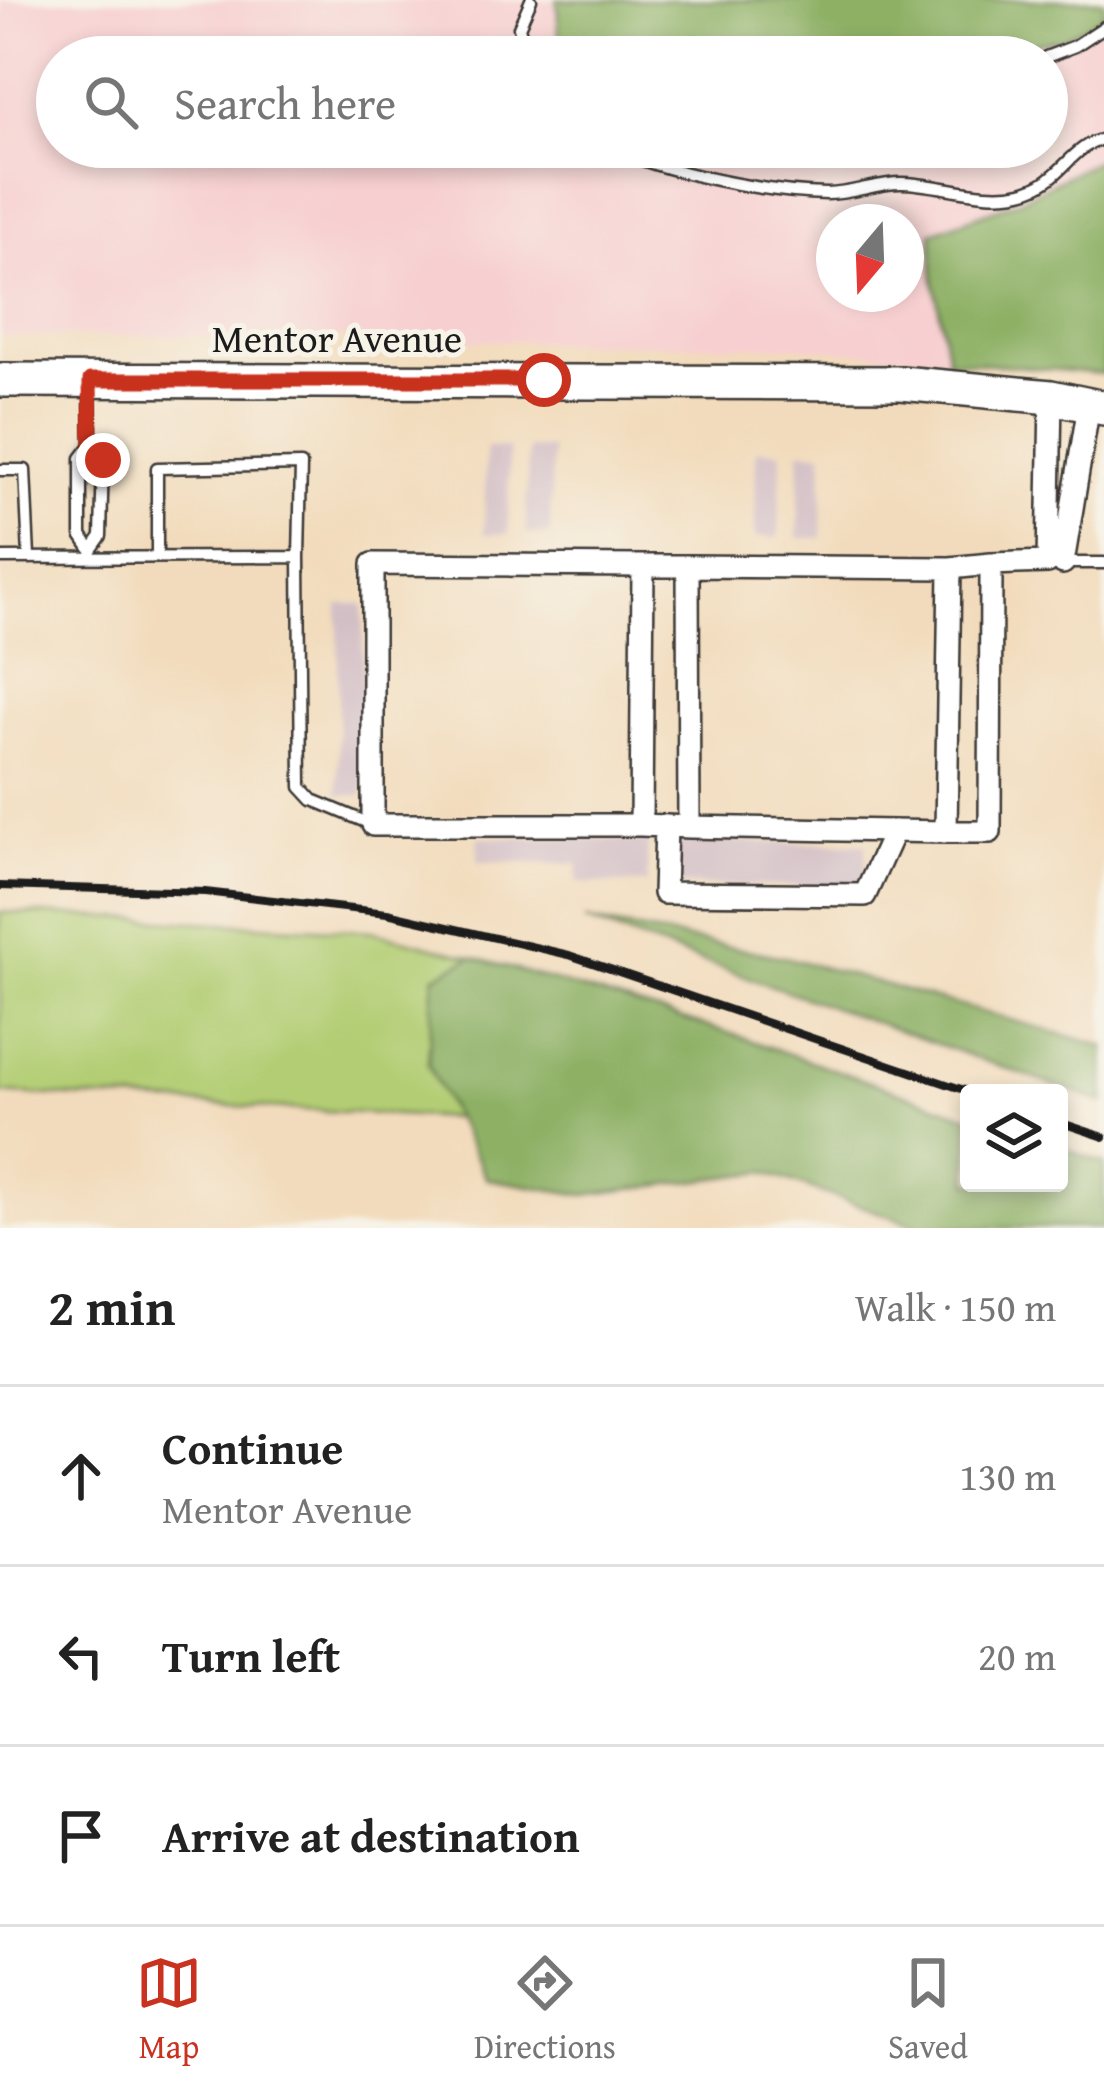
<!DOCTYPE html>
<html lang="en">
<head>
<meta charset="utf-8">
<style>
  :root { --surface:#fff; --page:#f2f2f2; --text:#222; --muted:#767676; --line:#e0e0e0; --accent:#c8321e }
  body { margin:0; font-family:"Gentium Book Plus",serif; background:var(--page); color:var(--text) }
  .controls { position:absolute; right:36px; bottom:36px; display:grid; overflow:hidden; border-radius:12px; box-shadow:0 6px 18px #0003 }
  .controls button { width:108px; height:108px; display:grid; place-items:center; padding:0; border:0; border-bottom:3px solid var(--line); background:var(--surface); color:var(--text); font:60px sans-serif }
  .compass { position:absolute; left:816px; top:204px; width:108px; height:108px; border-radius:50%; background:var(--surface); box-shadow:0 6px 18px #0003; rotate:199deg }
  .stop { position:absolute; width:36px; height:36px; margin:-27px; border:9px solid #c8321e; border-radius:50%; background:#fff }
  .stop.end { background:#c8321e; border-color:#fff; box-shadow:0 3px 12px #0008 }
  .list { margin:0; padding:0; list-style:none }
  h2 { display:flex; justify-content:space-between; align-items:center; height:156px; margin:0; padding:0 48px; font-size:51px }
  h2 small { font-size:39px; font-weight:400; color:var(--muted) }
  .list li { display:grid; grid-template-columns:78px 1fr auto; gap:36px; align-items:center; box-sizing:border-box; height:180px; padding:0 48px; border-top:3px solid var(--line) }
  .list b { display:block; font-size:45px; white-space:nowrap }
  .list p { margin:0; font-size:39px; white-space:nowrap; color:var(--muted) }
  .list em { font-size:39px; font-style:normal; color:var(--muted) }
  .icon { flex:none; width:66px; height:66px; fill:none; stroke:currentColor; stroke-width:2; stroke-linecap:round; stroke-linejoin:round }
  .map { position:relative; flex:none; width:1104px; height:1228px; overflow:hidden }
  .search { position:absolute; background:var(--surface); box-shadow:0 6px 18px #0003; left:36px; right:36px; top:36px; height:132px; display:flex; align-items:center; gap:30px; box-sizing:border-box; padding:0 42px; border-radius:66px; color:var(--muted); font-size:45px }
  .sheet { height:696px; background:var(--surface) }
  nav { display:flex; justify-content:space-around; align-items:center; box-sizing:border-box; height:168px; border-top:3px solid var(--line); background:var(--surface); font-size:33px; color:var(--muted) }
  nav a { display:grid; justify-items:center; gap:6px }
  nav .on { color:var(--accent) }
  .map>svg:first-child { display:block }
</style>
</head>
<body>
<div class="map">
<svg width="1104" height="1228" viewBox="0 0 1104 1228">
  <rect width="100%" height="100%" fill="#f7f3e8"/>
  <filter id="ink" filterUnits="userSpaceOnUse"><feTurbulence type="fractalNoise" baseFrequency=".00833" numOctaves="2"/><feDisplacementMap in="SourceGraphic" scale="24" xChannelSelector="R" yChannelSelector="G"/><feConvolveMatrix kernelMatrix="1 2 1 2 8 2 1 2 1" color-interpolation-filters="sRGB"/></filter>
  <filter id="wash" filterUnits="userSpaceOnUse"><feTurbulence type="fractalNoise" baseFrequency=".004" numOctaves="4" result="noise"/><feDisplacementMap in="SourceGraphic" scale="48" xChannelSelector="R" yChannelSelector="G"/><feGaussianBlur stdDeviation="2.7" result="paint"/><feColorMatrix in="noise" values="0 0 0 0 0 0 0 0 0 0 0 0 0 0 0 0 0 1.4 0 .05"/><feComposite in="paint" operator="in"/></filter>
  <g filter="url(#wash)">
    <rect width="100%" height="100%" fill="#f2dbbc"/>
    <!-- built -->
    <path fill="#f7cfd0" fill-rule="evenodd" d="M 0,0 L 1104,0 L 1104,374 L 797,347 L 257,336 L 0,336 ZM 57,57 L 1047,57 L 1047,147 L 57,147 ZM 834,222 L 906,222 L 906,294 L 834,294 Z"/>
    <!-- industrial -->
    <path fill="#d2bdc5" d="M 486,448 L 509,448 L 508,534 L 484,534 Z
      M 528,448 L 552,449 L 550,535 L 526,534 Z
      M 756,450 L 781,451 L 779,538 L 755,537 Z
      M 800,451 L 823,452 L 822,538 L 798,538 Z
      M 338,604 L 363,604 L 363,795 L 338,795 Z
      M 478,837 L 648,840 L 647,884 L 578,883 L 577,864 L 478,862 Z
      M 677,841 L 866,844 L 865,887 L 677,885 Z"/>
    <!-- green -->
    <path fill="#b2cd73" stroke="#677448" stroke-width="3" d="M 0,912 L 371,931 L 472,957 L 434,977 L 428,1065 L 455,1118 L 0,1093 Z"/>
    <!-- forest -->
    <path fill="#8db065" stroke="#546640" stroke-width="3" d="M 557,0 L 1104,0 L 1104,15 L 1063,38 L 957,57 L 560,57 Z
      M 1104,157 L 1104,374 L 948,360 L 933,274 L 932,232 L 1015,202 Z
      M 585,920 L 789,958 L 1104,1046 L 1104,1103 Z
      M 472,957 L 723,1031 L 969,1116 L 969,1183 L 1059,1183 L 1059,1147 L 1104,1163 L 1104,1228 L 923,1228 L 764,1172 L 584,1195 L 487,1179 L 428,1065 L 434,977 Z"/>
  </g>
  <g filter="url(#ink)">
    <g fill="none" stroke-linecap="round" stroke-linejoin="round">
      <!-- lane casing -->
      <g stroke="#3c3934" stroke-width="15">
        <path id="lane" d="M 528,57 L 519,27 L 531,0
          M 1046,57 L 1075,46 L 1104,27
          M 610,147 C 664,173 768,193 827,194 C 852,194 876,183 901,183 C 939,183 983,201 1021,192 C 1062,183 1069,146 1104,139
          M 90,384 L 91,445 L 81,458 L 81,535 L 91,550 L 101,536 L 103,459 L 91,445
          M 0,470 L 25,470 L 29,557
          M 299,557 L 301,787 L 313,800 L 373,825
          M 0,558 L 299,557 L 301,465 L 157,468 L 157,557
          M 1063,563 L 1104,563"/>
      </g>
      <!-- street casing -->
      <g stroke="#3c3934" stroke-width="26">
        <path id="street" d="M 1063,563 L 1089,405
          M 991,564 L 950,568 L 946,832 L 990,832 L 991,564 L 1048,562 L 1051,397
          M 688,566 L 643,566 L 641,825 L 689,827
          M 641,825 L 373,825 L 373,564 L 643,566
          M 666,826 L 664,893 L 865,895 L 894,831
          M 946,832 L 689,827 L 688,566 L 950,568"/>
      </g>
      <!-- primary casing -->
      <g stroke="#3c3934" stroke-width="38">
        <path id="primary" d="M 0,380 L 901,383 L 1051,397 L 1104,408"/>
      </g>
      <!-- lane -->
      <use href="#lane" stroke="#fff" stroke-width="10"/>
      <!-- street -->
      <use href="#street" stroke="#fff" stroke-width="21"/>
      <!-- primary -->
      <use href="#primary" stroke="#fff" stroke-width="33"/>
      <!-- rail -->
      <path stroke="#1c1c1c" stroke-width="8" d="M 0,886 L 205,892 L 387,913 L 569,955 L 973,1093
        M 1059,1122 L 1104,1137"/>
    </g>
  </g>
  <g fill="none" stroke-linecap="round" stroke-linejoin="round" filter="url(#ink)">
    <!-- route -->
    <path stroke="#c8321e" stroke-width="15" d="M 103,460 L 91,445 L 90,380 L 544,380"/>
  </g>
  <g text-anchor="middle" stroke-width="10" stroke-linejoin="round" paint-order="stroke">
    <!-- street labels -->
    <g font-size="39" fill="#1c1c1c" stroke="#f7f3e8">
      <text x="337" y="352">Mentor Avenue</text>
    </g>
  </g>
</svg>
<div class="controls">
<button><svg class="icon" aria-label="layers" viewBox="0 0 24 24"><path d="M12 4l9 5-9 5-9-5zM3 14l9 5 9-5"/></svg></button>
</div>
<svg class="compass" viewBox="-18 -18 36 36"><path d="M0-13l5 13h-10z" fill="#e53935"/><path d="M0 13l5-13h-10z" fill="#767676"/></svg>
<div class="stop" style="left:544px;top:380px"></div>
<div class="stop end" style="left:103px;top:460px"></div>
<div class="search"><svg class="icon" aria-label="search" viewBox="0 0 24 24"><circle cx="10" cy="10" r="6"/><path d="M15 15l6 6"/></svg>Search here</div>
</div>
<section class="sheet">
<h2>2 min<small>Walk · 150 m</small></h2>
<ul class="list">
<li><svg class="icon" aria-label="ahead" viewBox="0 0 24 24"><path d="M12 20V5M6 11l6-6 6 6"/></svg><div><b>Continue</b><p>Mentor Avenue</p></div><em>130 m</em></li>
<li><svg class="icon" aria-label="left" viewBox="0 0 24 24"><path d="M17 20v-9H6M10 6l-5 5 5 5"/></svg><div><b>Turn left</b></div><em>20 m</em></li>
<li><svg class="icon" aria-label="arrive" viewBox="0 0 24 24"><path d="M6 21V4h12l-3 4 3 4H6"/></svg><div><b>Arrive at destination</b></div></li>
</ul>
</section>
<nav>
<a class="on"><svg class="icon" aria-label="map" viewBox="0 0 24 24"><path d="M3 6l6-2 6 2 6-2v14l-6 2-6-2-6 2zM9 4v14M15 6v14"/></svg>Map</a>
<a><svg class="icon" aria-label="directions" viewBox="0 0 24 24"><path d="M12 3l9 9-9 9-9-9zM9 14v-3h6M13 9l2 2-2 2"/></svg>Directions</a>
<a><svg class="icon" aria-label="saved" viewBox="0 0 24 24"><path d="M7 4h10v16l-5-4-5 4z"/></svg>Saved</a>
</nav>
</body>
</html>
